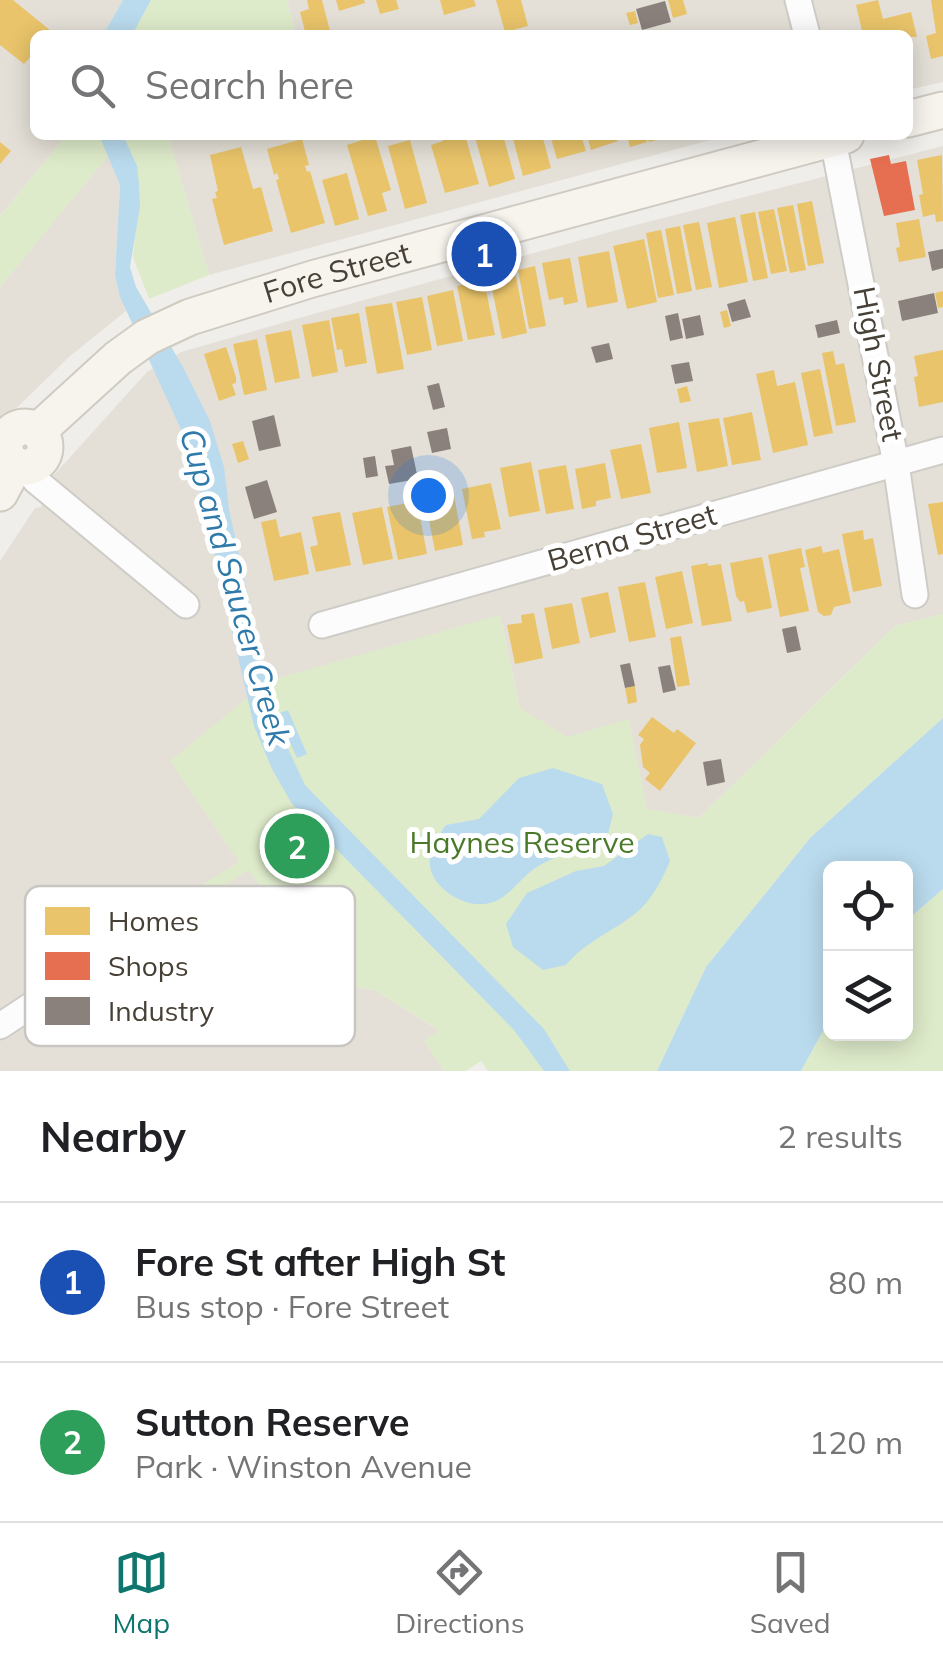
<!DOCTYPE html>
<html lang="en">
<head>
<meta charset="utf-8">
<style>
  :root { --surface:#fff; --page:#f6f6f6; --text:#202124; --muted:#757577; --line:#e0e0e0; --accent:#0f766e }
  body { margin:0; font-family:Mulish,sans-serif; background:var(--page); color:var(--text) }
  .controls { position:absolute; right:30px; bottom:30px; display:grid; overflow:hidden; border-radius:15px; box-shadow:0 5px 25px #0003 }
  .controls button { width:90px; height:90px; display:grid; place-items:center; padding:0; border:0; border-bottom:2px solid var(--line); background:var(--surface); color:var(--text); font:50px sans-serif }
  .you { position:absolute; left:428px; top:495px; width:35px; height:35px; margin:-25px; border:8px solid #fff; border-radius:50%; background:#1a73e8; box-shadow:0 0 0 15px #1a73e833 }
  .badge { display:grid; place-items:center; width:65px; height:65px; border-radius:50%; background:var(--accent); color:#fff; font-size:32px; font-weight:700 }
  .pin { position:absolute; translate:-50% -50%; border:5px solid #fff; box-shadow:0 2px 10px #0006 }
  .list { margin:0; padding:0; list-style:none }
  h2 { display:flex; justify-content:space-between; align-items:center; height:130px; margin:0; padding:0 40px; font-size:42px }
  h2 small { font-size:32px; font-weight:400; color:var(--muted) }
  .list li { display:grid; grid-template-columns:65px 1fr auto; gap:30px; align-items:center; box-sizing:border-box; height:160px; padding:0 40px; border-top:2px solid var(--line) }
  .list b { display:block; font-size:38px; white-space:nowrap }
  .list p { margin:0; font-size:32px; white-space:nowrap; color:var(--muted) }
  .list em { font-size:32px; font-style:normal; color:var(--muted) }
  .icon { flex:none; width:55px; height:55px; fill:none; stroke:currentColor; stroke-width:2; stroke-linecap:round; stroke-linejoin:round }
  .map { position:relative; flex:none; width:943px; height:1071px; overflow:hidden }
  .search { position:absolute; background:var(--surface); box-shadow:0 5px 25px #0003; left:30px; right:30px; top:30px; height:110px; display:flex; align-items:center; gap:25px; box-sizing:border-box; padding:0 35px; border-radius:15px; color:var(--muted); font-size:38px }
  .sheet { height:450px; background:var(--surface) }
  nav { display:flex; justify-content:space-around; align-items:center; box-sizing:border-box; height:140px; border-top:2px solid var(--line); background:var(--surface); font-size:28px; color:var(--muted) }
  nav a { display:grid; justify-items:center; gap:5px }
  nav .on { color:var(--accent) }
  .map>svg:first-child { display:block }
</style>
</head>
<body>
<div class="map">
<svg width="943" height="1071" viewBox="0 0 943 1071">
  <rect width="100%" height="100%" fill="#f0eeea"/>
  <!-- residential -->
  <path fill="#e4e0d7" d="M 0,0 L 123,0 L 103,35 L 35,35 L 35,135 L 67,135 L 0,216 Z
    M 287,0 L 943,0 L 943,82 L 908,90 L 908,35 L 296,35 Z
    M 168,135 L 729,135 L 209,275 Z
    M 943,146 L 943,614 L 895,626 L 699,818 L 647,810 L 520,708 L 500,615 L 239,863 L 164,908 L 171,919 L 249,869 L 321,974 L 344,985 L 375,990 L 440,1031 L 425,1041 L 444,1071 L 0,1071 L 0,561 L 35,508 L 41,507 L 53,476 L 147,372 L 181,352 L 299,318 L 628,227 Z
    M 108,155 L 120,185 L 115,275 L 126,311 L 69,357 L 0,424 L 0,287 Z"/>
  <!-- green -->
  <path fill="#deebca" d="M 148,0 L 287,0 L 296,35 L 129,35 Z
    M 67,135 L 168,135 L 209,275 L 149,299 L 133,257 L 138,205 L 123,138 L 0,287 L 0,216 Z
    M 943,614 L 943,718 L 811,837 L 706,967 L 657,1071 L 488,1071 L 481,1061 L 466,1071 L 444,1071 L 424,1041 L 439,1030 L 375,990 L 344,985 L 321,974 L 249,870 L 170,919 L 164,909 L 239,862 L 170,761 L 268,681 L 500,615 L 520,708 L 567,737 L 629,719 L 647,809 L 699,818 L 895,626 Z
    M 943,889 L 943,1071 L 801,1071 L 830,1018 L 830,1034 L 906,1034 L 906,921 Z"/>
  <!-- water -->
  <path fill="#badbee" d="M 123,0 L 151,0 L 132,35 L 103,35 Z
    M 99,135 L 123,135 L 137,166 L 139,184 L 140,207 L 130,267 L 136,287 L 183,367 L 210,421 L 224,467 L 229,509 L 274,715 L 288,710 L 307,754 L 297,758 L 287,736 L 283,738 L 305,785 L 544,1029 L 570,1071 L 544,1071 L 514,1030 L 292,804 L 272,769 L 254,726 L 190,449 L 120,297 L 115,275 L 120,185 Z
    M 943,718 L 943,889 L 906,921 L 906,868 L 830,868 L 830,1018 L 801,1071 L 657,1071 L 706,967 L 811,837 Z
    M 553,768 L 602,784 L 613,814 L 606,842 C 585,849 559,854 540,865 C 524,874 513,892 498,900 C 476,911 450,899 436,881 C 422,861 434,842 446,825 L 479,819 L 519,778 Z
    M 648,834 L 662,837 L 670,861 C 662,880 652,900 636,913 C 612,932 585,942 566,965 L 543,970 L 513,947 L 506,924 L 527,893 L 576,871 L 604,866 Z"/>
  <!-- homes -->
  <path fill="#e9c46a" d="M 0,0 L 13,0 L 51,31 L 48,35 L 35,35 L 35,56 L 33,54 L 24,64 L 0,45 Z
    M 307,0 L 322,0 L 331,35 L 306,35 L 300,12 L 309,9 Z
    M 336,0 L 364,0 L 365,3 L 339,11 Z
    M 376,0 L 396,0 L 399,9 L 380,14 Z
    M 440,0 L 474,0 L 476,6 L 444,15 Z
    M 496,0 L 521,0 L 528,26 L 505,32 Z
    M 668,0 L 683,0 L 687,14 L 673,18 Z
    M 878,0 L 883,19 L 911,12 L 917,37 L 863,35 L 856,5 Z
    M 931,0 L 943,0 L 943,56 L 931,59 L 926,36 L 936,33 Z
    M 635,11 L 638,23 L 630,25 L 626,13 Z
    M 441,135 L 465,135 L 479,184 L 445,193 L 431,145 L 443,141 Z
    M 482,135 L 503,135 L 515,179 L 489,187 L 475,137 Z
    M 512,135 L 542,135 L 551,168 L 523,176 Z
    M 550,135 L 581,135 L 586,151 L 557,159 Z
    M 587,135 L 616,135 L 618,141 L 591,150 Z
    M 627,135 L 645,135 L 647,142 L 630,147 Z
    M 647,135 L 671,135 L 671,136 L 649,142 Z
    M 375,136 L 391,190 L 382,193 L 387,211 L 368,216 L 347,145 Z
    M 302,139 L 309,165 L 305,166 L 307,172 L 310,171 L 325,223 L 291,233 L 276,180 L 279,179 L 277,173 L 274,175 L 267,149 Z
    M 410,140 L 427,203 L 405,209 L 388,146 Z
    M 0,142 L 11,151 L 0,164 Z
    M 241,147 L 253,189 L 261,187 L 273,231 L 224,245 L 212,199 L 217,198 L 215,192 L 218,191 L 210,155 Z
    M 942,155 L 943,221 L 936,222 L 935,214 L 923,217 L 919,195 L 923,194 L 917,160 Z
    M 347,173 L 359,219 L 335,226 L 322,180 Z
    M 812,201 L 824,263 L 808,266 L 797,204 Z
    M 793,205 L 806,270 L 790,273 L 777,208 Z
    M 774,209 L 787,271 L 771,274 L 758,212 Z
    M 755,212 L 768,278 L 753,281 L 740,215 Z
    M 735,217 L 748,282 L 719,288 L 707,223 Z
    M 919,219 L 926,257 L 899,262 L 896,248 L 900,247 L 896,223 Z
    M 699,222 L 712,287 L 696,290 L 683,225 Z
    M 680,226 L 692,291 L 677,294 L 665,229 Z
    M 661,230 L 674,295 L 658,298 L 646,233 Z
    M 644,239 L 657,302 L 627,309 L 613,246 Z
    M 609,251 L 618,302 L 587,308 L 578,257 Z
    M 570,258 L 578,302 L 564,305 L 563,297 L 549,300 L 542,263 Z
    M 535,266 L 546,326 L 529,329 L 518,270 Z
    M 515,272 L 527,333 L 502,339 L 490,278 Z
    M 484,280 L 495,335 L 468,340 L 457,286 Z
    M 453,290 L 463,341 L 437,346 L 427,296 Z
    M 943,291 L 943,307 L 938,308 L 935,293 Z
    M 422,297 L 432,350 L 407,355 L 396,302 Z
    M 392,303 L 404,369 L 377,374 L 365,307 Z
    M 727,310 L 731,326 L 724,328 L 720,312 Z
    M 359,313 L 367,363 L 345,367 L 342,349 L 337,350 L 331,318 Z
    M 329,320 L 338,372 L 312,377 L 302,325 Z
    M 291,330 L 300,378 L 275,383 L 265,335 Z
    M 257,339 L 267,390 L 244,395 L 233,344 Z
    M 226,347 L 236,377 L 236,383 L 232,384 L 236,395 L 219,401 L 204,354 Z
    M 943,350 L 943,402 L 919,407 L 914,377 L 918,376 L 914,356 Z
    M 833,351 L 836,365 L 844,363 L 856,422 L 836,426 L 822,353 Z
    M 820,369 L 833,433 L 814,437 L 801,373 Z
    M 774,370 L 777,386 L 795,382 L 808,445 L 773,453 L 756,374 Z
    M 687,386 L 691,401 L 680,403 L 677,389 Z
    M 752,412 L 761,460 L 732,465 L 723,418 Z
    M 719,418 L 728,466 L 697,472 L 688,423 Z
    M 679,422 L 687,468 L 657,473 L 649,428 Z
    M 243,441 L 249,459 L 238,463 L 232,444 Z
    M 641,444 L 651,493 L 621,499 L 610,450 Z
    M 531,462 L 540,511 L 509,517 L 500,468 Z
    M 605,463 L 611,498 L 596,501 L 596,506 L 582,509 L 575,469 Z
    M 566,465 L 574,509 L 546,514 L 538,470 Z
    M 491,483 L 501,529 L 484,532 L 485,537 L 472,539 L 462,489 Z
    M 454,495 L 463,545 L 435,551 L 425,500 Z
    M 417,501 L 427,554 L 398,560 L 387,507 Z
    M 943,502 L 943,554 L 938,555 L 928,504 Z
    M 382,507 L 393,559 L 363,565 L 352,513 Z
    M 340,512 L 351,565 L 316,572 L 310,547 L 318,545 L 312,517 Z
    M 276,519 L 280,537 L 301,532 L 309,574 L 274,581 L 261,522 Z
    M 863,530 L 864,540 L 873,538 L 882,586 L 853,592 L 842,534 Z
    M 821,546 L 823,553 L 839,549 L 851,603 L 834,607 L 831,615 L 824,616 L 818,612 L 805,550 Z
    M 801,548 L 805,567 L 800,568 L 809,611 L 780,617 L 768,555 Z
    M 762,557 L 772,608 L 747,613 L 744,601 L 740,602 L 736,596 L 730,563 Z
    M 708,563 L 708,566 L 721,564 L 732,621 L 702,626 L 691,566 Z
    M 682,571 L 693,623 L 666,629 L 655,577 Z
    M 645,582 L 656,637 L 629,642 L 618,587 Z
    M 608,592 L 616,632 L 590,638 L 581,598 Z
    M 572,603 L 580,643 L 552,649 L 544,608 Z
    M 534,613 L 543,658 L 515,664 L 507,625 L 522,623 L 521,615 Z
    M 681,636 L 690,685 L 677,687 L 670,638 Z
    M 635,686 L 637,702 L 628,704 L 625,688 Z
    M 652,717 L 674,733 L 677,729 L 696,743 L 660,791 L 645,779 L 650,773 L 643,767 L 640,745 L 644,739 L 638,735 Z"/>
  <!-- shops -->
  <path fill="#e76f51" d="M 889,155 L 891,164 L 906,161 L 915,210 L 884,216 L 870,159 Z"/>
  <!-- industry -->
  <path fill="#8a817c" d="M 665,1 L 671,22 L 642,30 L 636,9 Z
    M 943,249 L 943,268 L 932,271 L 928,252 Z
    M 934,293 L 938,313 L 902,321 L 898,301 Z
    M 745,299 L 751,317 L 732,322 L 727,304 Z
    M 678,313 L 683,338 L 670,341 L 665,316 Z
    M 700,315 L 704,335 L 686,339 L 682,319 Z
    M 837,320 L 840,333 L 818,338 L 815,325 Z
    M 609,343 L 613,359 L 596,363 L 591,347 Z
    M 689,362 L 693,381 L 675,384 L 671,365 Z
    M 439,383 L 445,407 L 433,410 L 427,386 Z
    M 274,415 L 281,446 L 259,451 L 252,421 Z
    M 447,428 L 451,449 L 432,453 L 427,432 Z
    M 411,446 L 418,479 L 389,484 L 385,466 L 394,465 L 391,450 Z
    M 375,456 L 378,476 L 366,478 L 363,458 Z
    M 267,480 L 277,512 L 254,519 L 245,487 Z
    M 796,626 L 801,650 L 787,653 L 782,629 Z
    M 630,663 L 635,686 L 625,688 L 620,665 Z
    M 670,665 L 676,690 L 663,693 L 658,667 Z
    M 721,759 L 725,782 L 707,786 L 703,762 Z"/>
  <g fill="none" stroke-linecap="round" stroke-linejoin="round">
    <!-- minor casing -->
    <g stroke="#ceccc7" stroke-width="29">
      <path id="minor" d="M 798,0 L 807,35
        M 832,135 L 896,464 L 915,595
        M 26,467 L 35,480 L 186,605
        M 322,625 L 943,450
        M 0,1026 L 141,933"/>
    </g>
    <!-- tertiary casing -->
    <g stroke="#ceccc7" stroke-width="34">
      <path id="tertiary" d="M 0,436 L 5,441"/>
    </g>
    <!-- secondary casing -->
    <g stroke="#d0cbc1" stroke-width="39">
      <g id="secondary">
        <path d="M 908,119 L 943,110"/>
        <circle cx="25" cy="447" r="20"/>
        <path id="s1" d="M 38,431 L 118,358 L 147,337 L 190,317 L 312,279 L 846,135"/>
        <path d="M 0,493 L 15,465"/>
      </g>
    </g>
    <!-- minor -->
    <use href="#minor" stroke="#fdfcfc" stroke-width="25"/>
    <!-- tertiary -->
    <use href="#tertiary" stroke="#fdfcfc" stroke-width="30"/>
    <!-- secondary -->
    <use href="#secondary" stroke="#f7f4ee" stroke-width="35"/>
  </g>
  <g text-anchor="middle" stroke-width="10" stroke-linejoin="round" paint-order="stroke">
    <!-- street labels -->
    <g font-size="30" fill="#474036" stroke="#fff">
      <text dy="10" stroke="none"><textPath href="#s1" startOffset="345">Fore Street</textPath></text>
      <text transform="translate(878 364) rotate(79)" y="10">High Street</text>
      <text transform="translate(632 538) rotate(-16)" y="10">Berna Street</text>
    </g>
    <!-- park labels -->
    <g font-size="30" fill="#4a7929" stroke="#fff">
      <text x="522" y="853">Haynes Reserve</text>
    </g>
    <!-- water labels -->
    <g font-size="32" font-style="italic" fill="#2e7aab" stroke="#fff">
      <text transform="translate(235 587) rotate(74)" y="11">Cup and Saucer Creek</text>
    </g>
  </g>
  <!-- legend -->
  <rect x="25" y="886" width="330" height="160" rx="15" fill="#fff" stroke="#c8c6c3" stroke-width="2.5"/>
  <rect x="45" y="907" width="45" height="28" fill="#e9c46a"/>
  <rect x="45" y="952" width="45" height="28" fill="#e76f51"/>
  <rect x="45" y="997" width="45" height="28" fill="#8a817c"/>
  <g font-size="28" fill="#474036">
    <text x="108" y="931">Homes</text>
    <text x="108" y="976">Shops</text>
    <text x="108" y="1021">Industry</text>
  </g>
</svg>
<div class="controls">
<button><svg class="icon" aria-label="locate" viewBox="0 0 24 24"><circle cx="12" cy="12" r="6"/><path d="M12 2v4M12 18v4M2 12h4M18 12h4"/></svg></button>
<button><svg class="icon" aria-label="layers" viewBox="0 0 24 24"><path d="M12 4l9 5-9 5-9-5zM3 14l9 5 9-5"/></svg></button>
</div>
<div class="you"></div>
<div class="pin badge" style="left:484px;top:254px;background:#1a4fb4">1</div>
<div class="pin badge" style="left:297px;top:846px;background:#2e9e5b">2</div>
<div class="search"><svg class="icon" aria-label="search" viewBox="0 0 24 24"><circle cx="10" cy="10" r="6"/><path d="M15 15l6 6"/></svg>Search here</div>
</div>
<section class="sheet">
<h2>Nearby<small>2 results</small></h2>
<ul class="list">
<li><span class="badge" style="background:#1a4fb4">1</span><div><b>Fore St after High St</b><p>Bus stop · Fore Street</p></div><em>80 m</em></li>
<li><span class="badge" style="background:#2e9e5b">2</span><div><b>Sutton Reserve</b><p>Park · Winston Avenue</p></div><em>120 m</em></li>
</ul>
</section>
<nav>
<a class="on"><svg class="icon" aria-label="map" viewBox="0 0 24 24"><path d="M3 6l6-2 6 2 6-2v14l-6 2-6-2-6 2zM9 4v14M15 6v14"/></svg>Map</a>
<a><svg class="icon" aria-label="directions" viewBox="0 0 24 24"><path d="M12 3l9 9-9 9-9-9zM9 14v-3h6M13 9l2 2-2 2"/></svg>Directions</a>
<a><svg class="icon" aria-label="saved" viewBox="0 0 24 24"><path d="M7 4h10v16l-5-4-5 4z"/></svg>Saved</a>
</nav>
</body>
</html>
